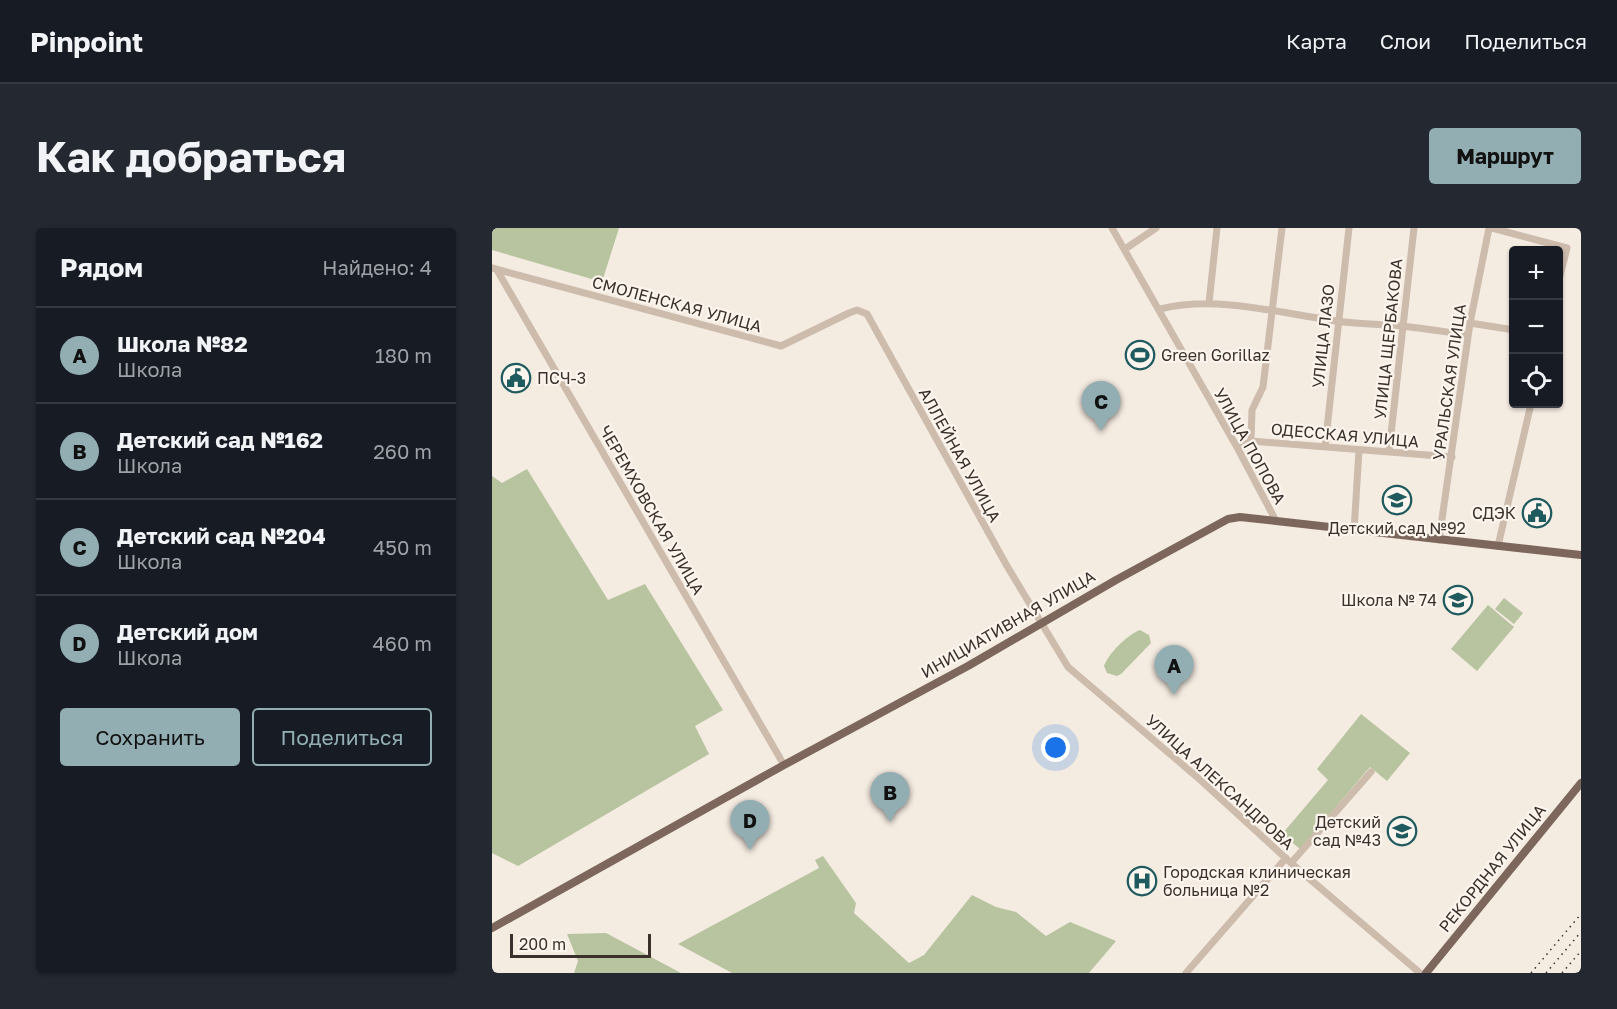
<!DOCTYPE html>
<html lang="ru">
<head>
<meta charset="utf-8">
<style>
  :root { --surface:#171b24; --page:#242831; --text:#f1f3f6; --muted:#9ea1a6; --line:#363941; --accent:#92aeb2 }
  body { margin:0; font-family:"Golos Text",sans-serif; background:var(--page); color:var(--text) }
  .controls { position:absolute; right:18px; top:18px; display:grid; overflow:hidden; border-radius:6px; box-shadow:0 2px 4px #0004 }
  .controls button { width:54px; height:54px; display:grid; place-items:center; padding:0; border:0; border-bottom:2px solid var(--line); background:var(--surface); color:var(--text); font:30px sans-serif }
  .scale { position:absolute; left:18px; bottom:15px; width:141px; box-sizing:border-box; padding-left:6px; border:3px solid #3b302b; border-top:0; font-size:16px; line-height:21px; white-space:nowrap; color:#3b302b; -webkit-text-stroke:4px #fbf5ee; paint-order:stroke }
  .you { position:absolute; left:564px; top:520px; width:21px; height:21px; margin:-15px; border:4px solid #fff; border-radius:50%; background:#1a73e8; box-shadow:0 0 0 9px #1a73e833 }
  .badge { display:grid; place-items:center; width:39px; height:39px; border-radius:50%; background:var(--accent); color:#111; font-size:20px; font-weight:700 }
  .pin { position:absolute; translate:-50% -50px; filter:drop-shadow(0 2px 3px #0008) }
  .pin::after { content:''; position:absolute; top:32px; width:21px; height:18px; background:inherit; clip-path:polygon(0 0,100% 0,50% 100%) }
  .list { margin:0; padding:0; list-style:none }
  h2 { display:flex; justify-content:space-between; align-items:center; height:78px; margin:0; padding:0 24px; font-size:26px }
  h2 small { font-size:20px; font-weight:400; color:var(--muted) }
  .list li { display:grid; grid-template-columns:39px 1fr auto; gap:18px; align-items:center; box-sizing:border-box; height:96px; padding:0 24px; border-top:2px solid var(--line) }
  .list b { display:block; font-size:22px; white-space:nowrap }
  .list p { margin:0; font-size:20px; white-space:nowrap; color:var(--muted) }
  .list em { font-size:20px; font-style:normal; color:var(--muted) }
  .actions { display:flex; gap:12px; padding:18px 24px }
  .actions a { flex:1; padding:14px 0; border:2px solid var(--accent); border-radius:6px; text-align:center; font-size:21px; color:var(--accent) }
  .actions .main { background:var(--accent); color:#111 }
  .icon { flex:none; width:33px; height:33px; fill:none; stroke:currentColor; stroke-width:2; stroke-linecap:round; stroke-linejoin:round }
  .map { position:relative; flex:none; width:1089px; height:745px; overflow:hidden; border-radius:6px }
  header { display:flex; align-items:center; gap:36px; box-sizing:border-box; height:84px; padding:0 30px; background:var(--surface); border-bottom:2px solid var(--line) }
  header strong { font-size:28px }
  nav { display:flex; gap:33px; margin-inline-start:auto; font-size:21px }
  .intro { display:flex; align-items:center; justify-content:space-between; box-sizing:border-box; height:144px; padding:0 36px }
  h1 { margin:0; font-size:42px }
  .button { padding:15px 27px; border-radius:6px; background:var(--accent); color:#111; font-size:21px; font-weight:700 }
  main { display:flex; gap:36px; padding:0 36px }
  aside { flex:1; background:var(--surface); border-radius:6px; box-shadow:0 2px 4px #0004 }
  .map>svg:first-child { display:block }
</style>
</head>
<body>
<header>
<strong>Pinpoint</strong>
<nav><a>Карта</a><a>Слои</a><a>Поделиться</a></nav>
</header>
<div class="intro"><h1>Как добраться</h1><a class="button">Маршрут</a></div>
<main>
<aside>
<h2>Рядом<small>Найдено: 4</small></h2>
<ul class="list">
<li><span class="badge">A</span><div><b>Школа №82</b><p>Школа</p></div><em>180 m</em></li>
<li><span class="badge">B</span><div><b>Детский сад №162</b><p>Школа</p></div><em>260 m</em></li>
<li><span class="badge">C</span><div><b>Детский сад №204</b><p>Школа</p></div><em>450 m</em></li>
<li><span class="badge">D</span><div><b>Детский дом</b><p>Школа</p></div><em>460 m</em></li>
</ul>
<div class="actions"><a class="main">Сохранить</a><a>Поделиться</a></div>
</aside>
<div class="map">
<svg width="1089" height="745" viewBox="0 0 1089 745">
  <rect width="100%" height="100%" fill="#f4ebe1"/>
  <!-- green -->
  <path fill="#b8c4a0" d="M 0,0 L 127,0 L 110,54 L 0,22 Z
    M 35,241 L 116,372 L 153,356 L 231,482 L 203,498 L 217,526 L 26,638 L 0,625 L 0,248 L 10,255 Z
    M 1012,370 L 1031,385 L 1022,396 L 1003,381 Z
    M 996,377 L 1022,399 L 985,443 L 959,421 Z
    M 648,402 L 657,407 L 659,415 L 629,446 L 625,448 L 615,445 L 612,438 C 617,425 635,407 648,402 Z
    M 869,486 L 918,525 L 895,553 L 878,539 L 808,621 L 790,606 L 836,552 L 825,541 Z
    M 331,628 L 364,675 L 362,685 L 417,735 L 432,727 L 480,667 L 504,679 L 524,684 L 554,708 L 578,694 L 624,713 L 597,745 L 240,745 L 186,716 L 327,640 L 323,632 Z
    M 114,705 L 189,745 L 82,745 L 86,733 L 75,706 Z"/>
  <g fill="none" stroke-linecap="round" stroke-linejoin="round">
    <!-- minor -->
    <path stroke="#cdbbac" stroke-width="7" d="M 620,0 L 746,221 L 784,293
      M 1000,0 L 1075,20 L 1066,56
      M 633,21 L 664,0
      M 0,40 L 289,118 L 357,85 L 365,82 L 375,86 L 515,338 L 576,439 L 705,549 L 799,635 L 928,745
      M 5,42 L 292,537
      M 717,75 L 725,0
      M 668,81 C 726,67 786,85 844,93 C 865,96 887,96 908,98 C 931,100 953,104 976,107
      M 978,95 L 1022,102
      M 759,213 L 760,182 L 771,159 L 790,0
      M 833,219 L 857,0
      M 746,221 L 759,213 L 960,229
      M 897,224 L 922,0
      M 862,303 L 867,222
      M 947,312 L 978,95 L 997,0
      M 1006,318 L 1039,176
      M 799,635 L 879,544
      M 694,745 L 794,630"/>
    <!-- major -->
    <path stroke="#7d675c" stroke-width="8" d="M 0,700 L 292,537 L 476,438 L 624,352 L 736,291 L 748,289 L 784,293 L 1089,327
      M 934,745 L 1089,555"/>
    <!-- rail -->
    <path stroke="#3b302b" stroke-width="1.5" stroke-dasharray="1.5 4.5" stroke-linecap="butt" d="M 1039,745 L 1089,686
      M 1054,745 L 1089,704
      M 1070,745 L 1089,723"/>
  </g>
  <!-- icons -->
  <defs>
    <g id="stadium-ring" transform="scale(1.5)"><circle r="9.5" fill="#fbf5ee" stroke="#1f5a5e" stroke-width="1.5"/><path d="M0-5a6.5 5 0 1 0 0 10a6.5 5 0 1 0 0-10ZM-3.5-1.8h7v3.6h-7Z" fill="#1f5a5e"/></g>
    <g id="civic-ring" transform="scale(1.5)"><circle r="9.5" fill="#fbf5ee" stroke="#1f5a5e" stroke-width="1.5"/><path d="M-.6-6.5H3V-4.5H.6V-3L4-1V1h2V6H-6V1h2V-1L-.6-3ZM-1.2 2.5V6h2.4V2.5Z" fill="#1f5a5e"/></g>
    <g id="school-ring" transform="scale(1.5)"><circle r="9.5" fill="#fbf5ee" stroke="#1f5a5e" stroke-width="1.5"/><path d="M0-5L7-2L0 1L-7-2ZM-4 1L0 2.5L4 1V4Q0 6-4 4Z" fill="#1f5a5e"/></g>
    <g id="hospital-ring" transform="scale(1.5)"><circle r="9.5" fill="#fbf5ee" stroke="#1f5a5e" stroke-width="1.5"/><path d="M-5-5h3v3.5h4V-5h3V5h-3V1.5h-4V5h-3Z" fill="#1f5a5e"/></g>
  </defs>
  <g fill-rule="evenodd">
    <use href="#stadium-ring" x="648" y="127"/>
    <use href="#civic-ring" x="24" y="150"/>
    <use href="#school-ring" x="905" y="272"/>
    <use href="#civic-ring" x="1045" y="285"/>
    <use href="#school-ring" x="966" y="372"/>
    <use href="#school-ring" x="910" y="603"/>
    <use href="#hospital-ring" x="650" y="653"/>
  </g>
  <g text-anchor="middle" stroke-width="4.5" stroke-linejoin="round" paint-order="stroke">
    <!-- street labels -->
    <g font-size="16" fill="#3b302b" stroke="#fbf5ee">
      <text transform="translate(185 76) rotate(15)" y="6">СМОЛЕНСКАЯ УЛИЦА</text>
      <text transform="translate(831 108) rotate(-84)" y="6">УЛИЦА ЛАЗО</text>
      <text transform="translate(896 111) rotate(-84)" y="6">УЛИЦА ЩЕРБАКОВА</text>
      <text transform="translate(957 154) rotate(-82)" y="6">УРАЛЬСКАЯ УЛИЦА</text>
      <text transform="translate(853 207) rotate(5)" y="6">ОДЕССКАЯ УЛИЦА</text>
      <text transform="translate(758 218) rotate(61)" y="6">УЛИЦА ПОПОВА</text>
      <text transform="translate(468 227) rotate(61)" y="6">АЛЛЕЙНАЯ УЛИЦА</text>
      <text transform="translate(160 282) rotate(60)" y="6">ЧЕРЕМХОВСКАЯ УЛИЦА</text>
      <text transform="translate(516 396) rotate(-30)" y="6">ИНИЦИАТИВНАЯ УЛИЦА</text>
      <text transform="translate(728 554) rotate(42)" y="6">УЛИЦА АЛЕКСАНДРОВА</text>
      <text transform="translate(1000 640) rotate(-51)" y="6">РЕКОРДНАЯ УЛИЦА</text>
    </g>
    <!-- poi labels -->
    <g font-size="16" fill="#3b302b" stroke="#fbf5ee" text-anchor="start">
      <text x="669" y="133">Green Gorillaz</text>
      <text x="45" y="156">ПСЧ-3</text>
      <text x="1024" y="291" text-anchor="end">СДЭК</text>
      <text x="905" y="306" text-anchor="middle">Детский сад №92</text>
      <text x="945" y="378" text-anchor="end">Школа № 74</text>
      <text x="889" y="600" text-anchor="end">Детский<tspan x="889" dy="18">сад №43</tspan></text>
      <text x="671" y="650">Городская клиническая<tspan x="671" dy="18">больница №2</tspan></text>
    </g>
  </g>
</svg>
<div class="controls">
<button>+</button>
<button>−</button>
<button><svg class="icon" aria-label="locate" viewBox="0 0 24 24"><circle cx="12" cy="12" r="6"/><path d="M12 2v4M12 18v4M2 12h4M18 12h4"/></svg></button>
</div>
<div class="scale">200 m</div>
<div class="you"></div>
<div class="pin badge" style="left:682px;top:467px">A</div>
<div class="pin badge" style="left:398px;top:594px">B</div>
<div class="pin badge" style="left:609px;top:203px">C</div>
<div class="pin badge" style="left:258px;top:622px">D</div>
</div>
</main>
</body>
</html>
